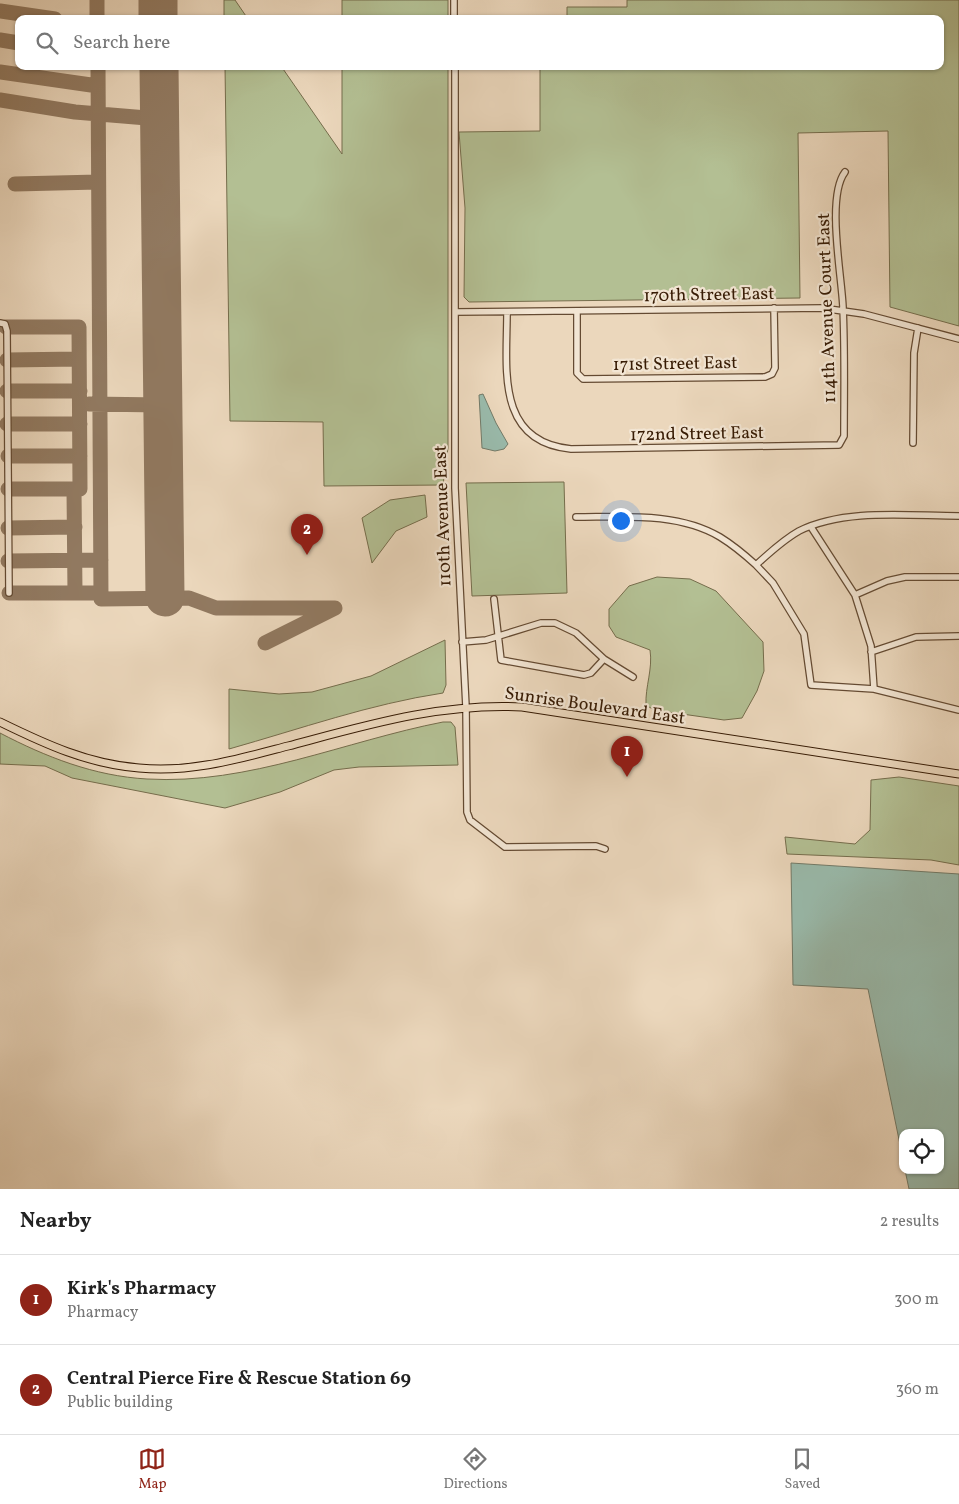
<!DOCTYPE html>
<html lang="en">
<head>
<meta charset="utf-8">
<style>
  :root { --surface:#fff; --page:#f6f6f6; --text:#222; --muted:#767676; --line:#e0e0e0; --accent:#8f2418 }
  body { margin:0; font-family:Vollkorn,serif; background:var(--page); color:var(--text) }
  .controls { position:absolute; right:15px; bottom:15px; display:grid; overflow:hidden; border-radius:10px; box-shadow:0 1px 4px #0004 }
  .controls button { width:45px; height:45px; display:grid; place-items:center; padding:0; border:0; border-bottom:1px solid var(--line); background:var(--surface); color:var(--text); font:25px sans-serif }
  .you { position:absolute; left:620px; top:520px; width:18px; height:18px; margin:-12px; border:4px solid #fff; border-radius:50%; background:#1a73e8; box-shadow:0 0 0 8px #1a73e833 }
  .badge { display:grid; place-items:center; width:32px; height:32px; border-radius:50%; background:var(--accent); color:#fff; font-size:16px; font-weight:700 }
  .pin { position:absolute; translate:-50% -41px; filter:drop-shadow(0 1px 2px #0008) }
  .pin::after { content:''; position:absolute; top:26px; width:18px; height:15px; background:inherit; clip-path:polygon(0 0,100% 0,50% 100%) }
  .list { margin:0; padding:0; list-style:none }
  h2 { display:flex; justify-content:space-between; align-items:center; height:65px; margin:0; padding:0 20px; font-size:21px }
  h2 small { font-size:16px; font-weight:400; color:var(--muted) }
  .list li { display:grid; grid-template-columns:32px 1fr auto; gap:15px; align-items:center; box-sizing:border-box; height:90px; padding:0 20px; border-top:1px solid var(--line) }
  .list b { display:block; font-size:19px; white-space:nowrap }
  .list p { margin:0; font-size:16px; white-space:nowrap; color:var(--muted) }
  .list em { font-size:16px; font-style:normal; color:var(--muted) }
  .icon { flex:none; width:28px; height:28px; fill:none; stroke:currentColor; stroke-width:2; stroke-linecap:round; stroke-linejoin:round }
  .map { position:relative; flex:none; width:959px; height:1189px; overflow:hidden }
  .search { position:absolute; background:var(--surface); box-shadow:0 1px 4px #0004; left:15px; right:15px; top:15px; height:55px; display:flex; align-items:center; gap:12px; box-sizing:border-box; padding:0 18px; border-radius:10px; color:var(--muted); font-size:19px }
  .sheet { height:245px; background:var(--surface) }
  nav { display:flex; justify-content:space-around; align-items:center; box-sizing:border-box; height:70px; border-top:1px solid var(--line); background:var(--surface); font-size:14px; color:var(--muted) }
  nav a { display:grid; justify-items:center; gap:2px }
  nav .on { color:var(--accent) }
  .map>svg:first-child { display:block }
</style>
</head>
<body>
<div class="map">
<svg width="959" height="1189" viewBox="0 0 959 1189">
  <rect width="100%" height="100%" fill="#ebd7bc"/>
  <filter id="stains"><feTurbulence type="fractalNoise" baseFrequency=".004" numOctaves="4"/><feColorMatrix values="0 0 0 0 .2 0 0 0 0 .09 0 0 0 0 .02 0 0 0 .5 -.17"/></filter>
  <radialGradient id="worn" r=".72"><stop offset=".6" stop-color="#630" stop-opacity="0"/><stop offset="1" stop-color="#630" stop-opacity=".3"/></radialGradient>
  <!-- green -->
  <path fill="#b3bf93" stroke="#756d4c" d="M 224,0 L 235,0 L 248,19 L 224,19 Z
    M 342,0 L 448,0 L 448,19 L 342,19 Z
    M 627,0 L 959,0 L 959,326 L 890,307 L 888,131 L 798,133 L 800,298 L 469,302 L 464,297 L 465,208 L 459,132 L 540,131 L 540,66 L 940,66 L 940,19 L 567,19 L 567,7 L 627,7 Z
    M 225,66 L 281,66 L 342,154 L 342,66 L 448,66 L 448,448 L 443,485 L 324,486 L 323,422 L 230,421 Z
    M 564,482 L 567,593 L 472,596 L 466,483 Z
    M 425,495 L 427,517 L 396,531 L 372,563 L 362,518 L 390,500 Z
    M 657,577 L 690,579 L 716,591 L 763,642 L 764,671 L 757,691 L 742,718 L 724,720 L 654,710 L 646,705 C 645,687 653,669 650,650 L 616,637 L 609,626 L 609,609 L 629,586 Z
    M 445,640 L 446,685 L 443,693 C 370,704 300,729 229,749 L 229,689 L 279,694 L 312,692 L 371,676 Z
    M 443,722 L 451,722 L 455,727 L 458,765 L 359,767 L 334,770 L 280,792 L 225,808 L 72,778 L 45,766 L 0,764 L 0,733 C 46,757 94,776 147,779 C 249,785 345,741 443,722 Z
    M 899,777 L 959,786 L 959,865 L 931,860 L 787,854 L 785,837 L 855,844 L 870,830 L 871,780 Z"/>
  <!-- water -->
  <path fill="#99baab" stroke="#727a68" d="M 483,394 L 496,423 L 508,444 L 504,449 L 495,451 L 482,448 L 479,395 Z
    M 791,863 L 959,874 L 959,1189 L 909,1189 L 905,1170 L 940,1170 L 940,1133 L 903,1133 L 903,1159 L 868,989 L 793,985 Z"/>
  <g fill="none" stroke-linecap="round" stroke-linejoin="round">
    <!-- taxiway -->
    <path stroke="#917960" stroke-width="15" d="M 97,0 L 97,19
      M 0,11 L 55,19
      M 0,40 L 19,43
      M 98,66 L 101,599 L 189,598 L 216,608 L 335,608 L 265,643
      M 0,72 L 98,86
      M 0,100 L 75,112 L 159,119
      M 15,184 L 98,182
      M 6,327 L 79,327 L 80,489 L 74,489 L 75,593
      M 7,360 L 79,359
      M 7,391 L 80,391
      M 89,404 L 163,405
      M 7,424 L 80,424
      M 8,456 L 80,456
      M 8,489 L 74,489
      M 8,528 L 75,527
      M 8,561 L 101,560
      M 9,593 L 101,593"/>
    <!-- runway -->
    <path stroke="#917960" stroke-width="39" d="M 158,0 L 158,19
      M 159,66 L 165,597"/>
    <!-- minor casing -->
    <g stroke="#644a32" stroke-width="8">
      <path id="minor" d="M 454,0 L 454,19
        M 455,66 L 455,488 L 466,707 L 467,812 L 470,820 L 505,847 L 596,846 L 605,849
        M 456,312 L 822,308 L 864,314 L 959,339
        M 507,312 C 507,368 495,442 571,449 L 839,445 L 844,436 C 844,393 845,351 843,308 C 842,277 826,197 845,172
        M 577,312 L 577,373 L 583,379 L 765,377 L 772,374 L 775,368 L 774,308
        M 0,323 L 5,324 L 7,331 L 9,593
        M 913,443 L 914,353 L 918,328
        M 576,517 C 623,517 678,512 720,537 C 733,545 745,555 756,565 C 769,553 783,540 799,531 C 845,508 909,516 959,516
        M 811,527 L 855,595 L 871,646 L 874,689
        M 756,565 L 773,583 L 804,634 L 811,685 L 874,689 L 959,710
        M 855,595 L 887,581 L 905,577 L 959,577
        M 494,599 L 501,660 L 584,675 L 591,673 L 604,659
        M 462,642 L 486,640 L 541,623 L 555,623 L 576,633 L 604,659 L 633,677
        M 871,652 L 916,637 L 959,636"/>
    </g>
    <!-- major casing -->
    <g stroke="#371b04" stroke-width="9">
      <path id="major" d="M 0,722 C 45,744 88,764 139,768 C 191,773 238,759 288,746 C 367,725 439,703 522,707 L 959,774"/>
    </g>
    <!-- minor -->
    <use href="#minor" stroke="#f2e5d3" stroke-width="5.5"/>
    <!-- major -->
    <use href="#major" stroke="#ebd7bc" stroke-width="7"/>
  </g>
  <g text-anchor="middle" stroke-width="4.5" stroke-linejoin="round" paint-order="stroke">
    <!-- street labels -->
    <g font-size="18" fill="#371b04" stroke="#f2e5d3">
      <text transform="translate(709 294) rotate(-1)" y="6">170th Street East</text>
      <text transform="translate(826 308) rotate(-92)" y="6">114th Avenue Court East</text>
      <text transform="translate(675 363) rotate(-1)" y="6">171st Street East</text>
      <text transform="translate(697 433) rotate(-1)" y="6">172nd Street East</text>
      <text transform="translate(442 516) rotate(-92)" y="6">110th Avenue East</text>
      <text transform="translate(595 705) rotate(8)" y="6">Sunrise Boulevard East</text>
    </g>
  </g>
  <rect width="100%" height="100%" filter="url(#stains)"/>
  <rect width="100%" height="100%" fill="url(#worn)"/>
</svg>
<div class="controls">
<button><svg class="icon" aria-label="locate" viewBox="0 0 24 24"><circle cx="12" cy="12" r="6"/><path d="M12 2v4M12 18v4M2 12h4M18 12h4"/></svg></button>
</div>
<div class="you"></div>
<div class="pin badge" style="left:627px;top:777px">1</div>
<div class="pin badge" style="left:307px;top:555px">2</div>
<div class="search"><svg class="icon" aria-label="search" viewBox="0 0 24 24"><circle cx="10" cy="10" r="6"/><path d="M15 15l6 6"/></svg>Search here</div>
</div>
<section class="sheet">
<h2>Nearby<small>2 results</small></h2>
<ul class="list">
<li><span class="badge">1</span><div><b>Kirk's Pharmacy</b><p>Pharmacy</p></div><em>300 m</em></li>
<li><span class="badge">2</span><div><b>Central Pierce Fire &amp; Rescue Station 69</b><p>Public building</p></div><em>360 m</em></li>
</ul>
</section>
<nav>
<a class="on"><svg class="icon" aria-label="map" viewBox="0 0 24 24"><path d="M3 6l6-2 6 2 6-2v14l-6 2-6-2-6 2zM9 4v14M15 6v14"/></svg>Map</a>
<a><svg class="icon" aria-label="directions" viewBox="0 0 24 24"><path d="M12 3l9 9-9 9-9-9zM9 14v-3h6M13 9l2 2-2 2"/></svg>Directions</a>
<a><svg class="icon" aria-label="saved" viewBox="0 0 24 24"><path d="M7 4h10v16l-5-4-5 4z"/></svg>Saved</a>
</nav>
</body>
</html>
